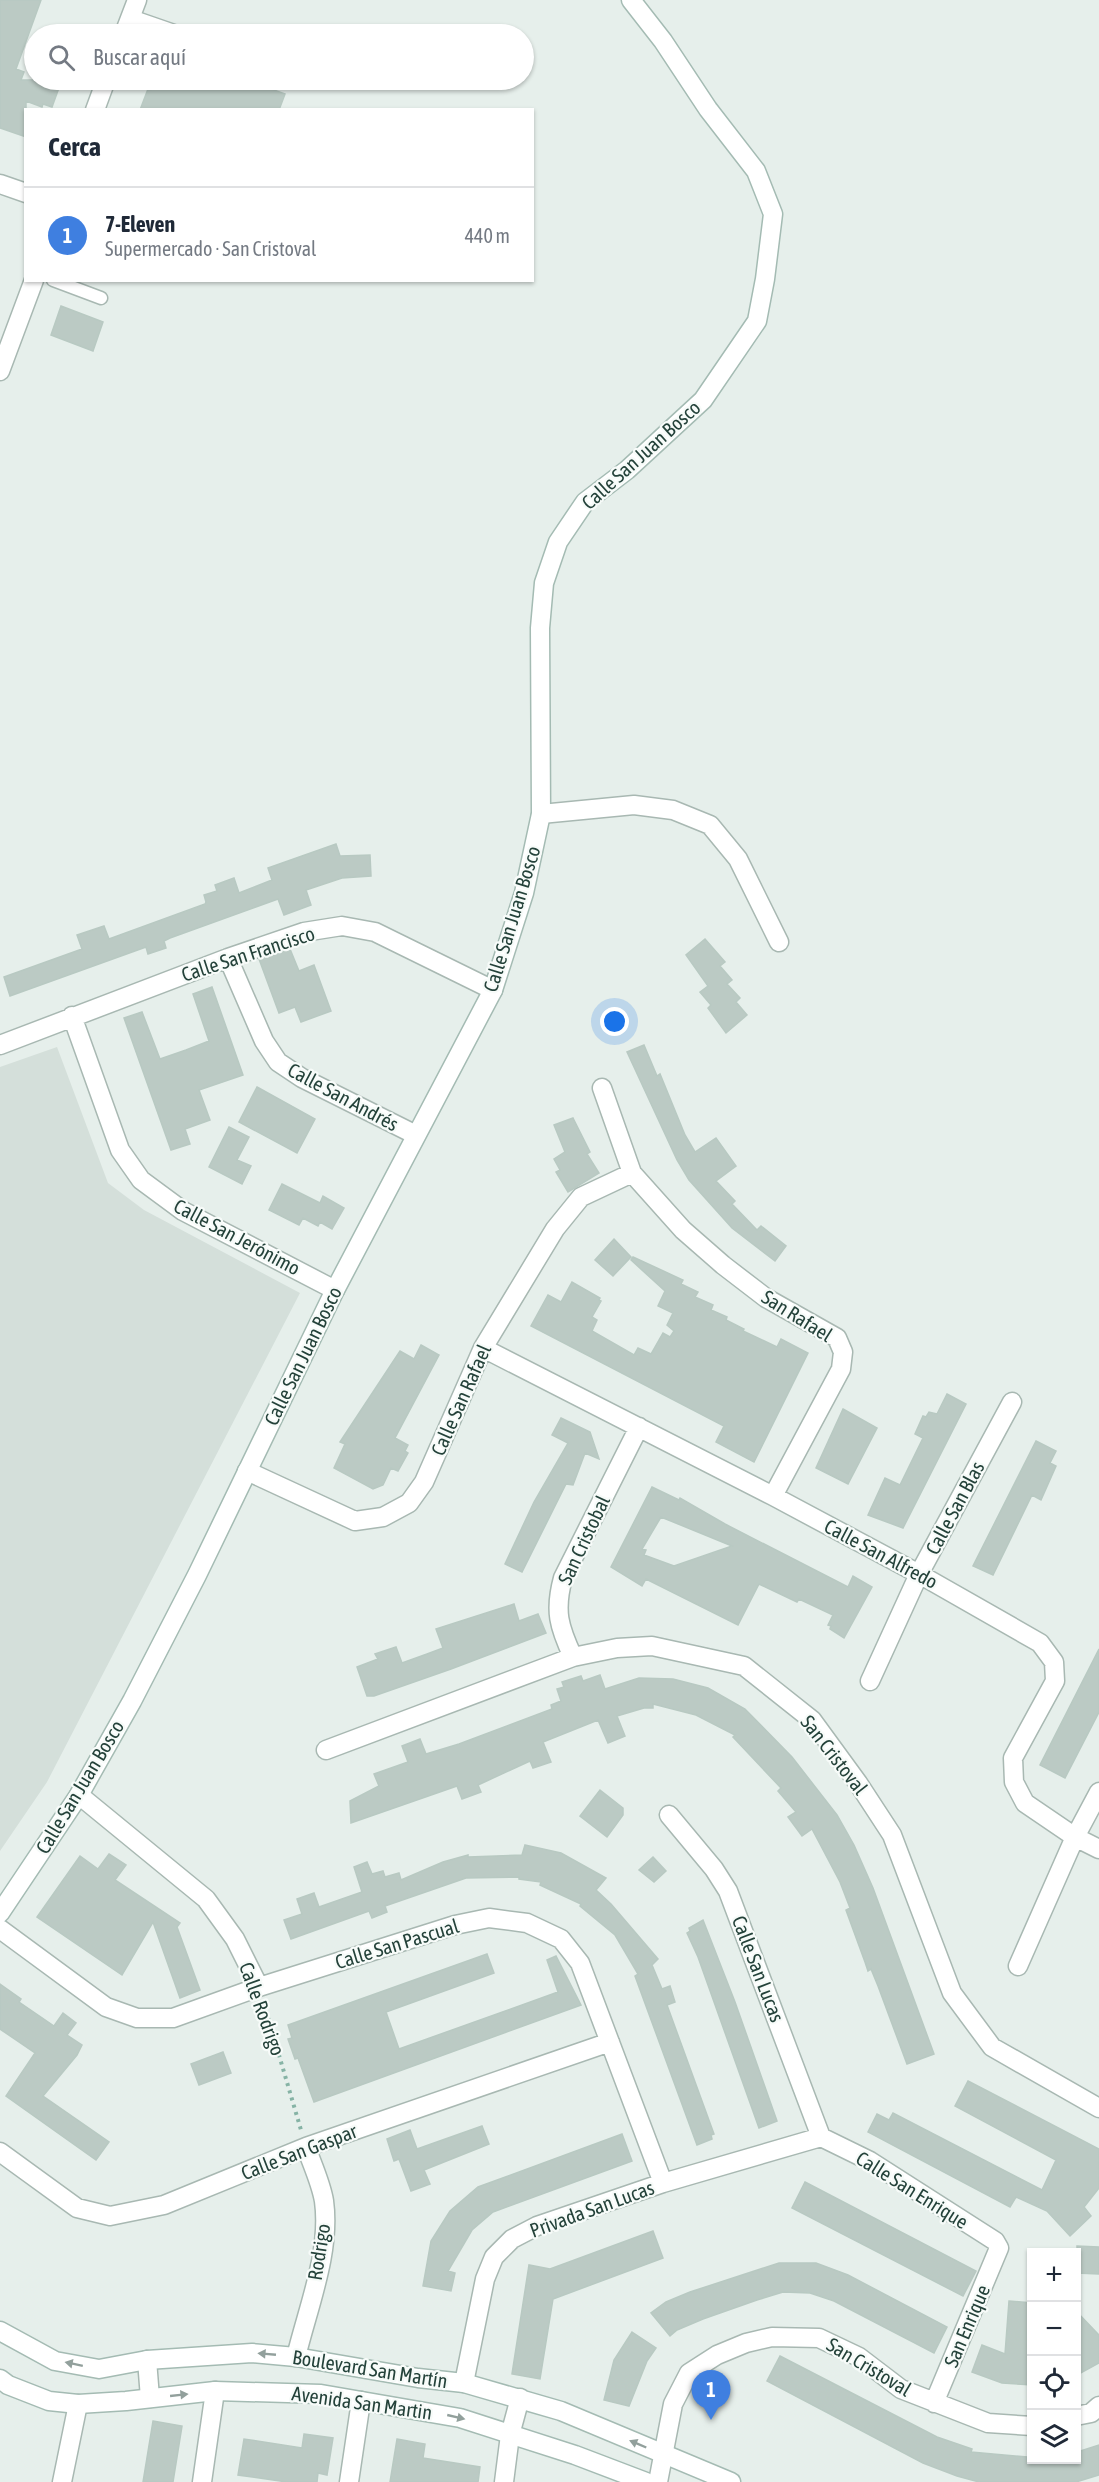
<!DOCTYPE html>
<html lang="es">
<head>
<meta charset="utf-8">
<style>
  :root { --surface:#fff; --page:#f2f2f3; --text:#1f2937; --muted:#747a83; --line:#e0e1e3; --accent:#db2777 }
  body { margin:0; font-family:"Asap Condensed",sans-serif; background:var(--page); color:var(--text) }
  .controls { position:absolute; right:18px; bottom:18px; display:grid; overflow:hidden; border-radius:0px; box-shadow:0 2px 4px #0004 }
  .controls button { width:54px; height:54px; display:grid; place-items:center; padding:0; border:0; border-bottom:2px solid var(--line); background:var(--surface); color:var(--text); font:30px sans-serif }
  .you { position:absolute; left:615px; top:1022px; width:21px; height:21px; margin:-15px; border:4px solid #fff; border-radius:50%; background:#1a73e8; box-shadow:0 0 0 9px #1a73e833 }
  .badge { display:grid; place-items:center; width:39px; height:39px; border-radius:50%; background:var(--accent); color:#fff; font-size:20px; font-weight:700 }
  .pin { position:absolute; translate:-50% -50px; filter:drop-shadow(0 2px 3px #0008) }
  .pin::after { content:''; position:absolute; top:32px; width:21px; height:18px; background:inherit; clip-path:polygon(0 0,100% 0,50% 100%) }
  .list { margin:0; padding:0; list-style:none }
  h2 { display:flex; justify-content:space-between; align-items:center; height:78px; margin:0; padding:0 24px; font-size:26px }
  h2 small { font-size:20px; font-weight:400; color:var(--muted) }
  .list li { display:grid; grid-template-columns:39px 1fr auto; gap:18px; align-items:center; box-sizing:border-box; height:96px; padding:0 24px; border-top:2px solid var(--line) }
  .list b { display:block; font-size:22px; white-space:nowrap }
  .list p { margin:0; font-size:20px; white-space:nowrap; color:var(--muted) }
  .list em { font-size:20px; font-style:normal; color:var(--muted) }
  .icon { flex:none; width:33px; height:33px; fill:none; stroke:currentColor; stroke-width:2; stroke-linecap:round; stroke-linejoin:round }
  .map { position:relative; flex:none; width:1099px; height:2482px; overflow:hidden }
  .search { position:absolute; background:var(--surface); box-shadow:0 2px 4px #0004; left:24px; top:24px; width:510px; height:66px; display:flex; align-items:center; gap:15px; box-sizing:border-box; padding:0 21px; border-radius:33px; color:var(--muted); font-size:22px }
  .panel { position:absolute; background:var(--surface); box-shadow:0 2px 4px #0004; left:24px; top:108px; width:510px; height:174px; border-radius:0px }
  .map>svg:first-child { display:block }
</style>
</head>
<body>
<div class="map">
<svg width="1099" height="2482" viewBox="0 0 1099 2482">
  <rect width="100%" height="100%" fill="#e6efeb"/>
  <!-- built -->
  <path fill="#d4dfda" d="M 57,1047 L 108,1183 L 144,1210 L 300,1293 L 47,1782 L 0,1851 L 0,1067 Z"/>
  <!-- building -->
  <path fill="#bbcac4" stroke="#b8c9c2" stroke-width="1.5" fill-rule="evenodd" d="M 0,0 L 41,0 L 16,69 L 24,72 L 21,80 L 44,80 L 60,85 L 52,107 L 43,104 L 42,107 L 26,101 L 26,137 L 0,128 Z
    M 155,80 L 246,80 L 285,94 L 279,110 L 140,110 L 148,89 L 151,90 Z
    M 61,306 L 103,322 L 93,351 L 51,335 Z
    M 336,844 L 340,856 L 370,855 L 371,876 L 342,878 L 306,890 L 311,905 L 284,915 L 278,899 L 170,938 L 164,941 L 166,948 L 148,954 L 146,947 L 10,996 L 4,977 L 82,949 L 77,935 L 104,926 L 109,939 L 205,904 L 206,902 L 204,895 L 217,891 L 215,885 L 234,878 L 239,893 L 272,880 L 268,868 Z
    M 705,939 L 725,962 L 720,966 L 732,980 L 727,984 L 740,998 L 736,1002 L 747,1015 L 726,1033 L 708,1008 L 711,1005 L 700,992 L 708,986 L 686,955 Z
    M 290,949 L 299,971 L 314,965 L 331,1011 L 301,1022 L 295,1007 L 279,1013 L 259,959 Z
    M 212,987 L 243,1075 L 199,1090 L 210,1120 L 185,1129 L 190,1144 L 171,1150 L 124,1018 L 142,1012 L 160,1059 L 186,1050 L 209,1041 L 193,994 Z
    M 644,1045 L 657,1076 L 660,1074 L 685,1135 L 695,1152 L 716,1138 L 736,1166 L 716,1181 L 735,1201 L 732,1204 L 757,1230 L 761,1226 L 786,1246 L 775,1261 L 732,1228 L 689,1180 L 677,1160 L 627,1052 Z
    M 257,1087 L 315,1119 L 297,1153 L 239,1122 Z
    M 573,1118 L 590,1152 L 587,1154 L 599,1173 L 568,1192 L 556,1172 L 560,1170 L 554,1159 L 565,1152 L 554,1125 Z
    M 229,1127 L 249,1137 L 237,1160 L 251,1166 L 242,1184 L 209,1167 Z
    M 282,1184 L 320,1203 L 323,1196 L 344,1208 L 332,1229 L 320,1222 L 318,1226 L 303,1218 L 299,1225 L 269,1210 Z
    M 614,1239 L 631,1257 L 613,1276 L 595,1260 Z
    M 633,1257 L 683,1280 L 681,1284 L 698,1292 L 695,1297 L 713,1305 L 711,1310 L 727,1317 L 726,1320 L 744,1329 L 743,1331 L 777,1347 L 781,1339 L 808,1353 L 754,1462 L 716,1442 L 724,1426 L 531,1326 L 548,1295 L 561,1302 L 572,1282 L 600,1298 L 599,1300 L 601,1301 L 592,1317 L 597,1320 L 592,1331 L 634,1355 L 638,1348 L 651,1354 L 663,1333 L 670,1337 L 674,1331 L 667,1325 L 673,1313 L 658,1306 L 665,1291 L 631,1260 Z
    M 421,1345 L 439,1355 L 395,1438 L 408,1445 L 405,1451 L 408,1453 L 398,1471 L 391,1468 L 383,1485 L 373,1489 L 334,1468 L 345,1444 L 340,1442 L 400,1351 L 414,1359 Z
    M 947,1394 L 966,1404 L 903,1528 L 868,1515 L 885,1478 L 900,1485 L 923,1438 L 915,1434 L 923,1416 L 926,1417 L 929,1412 L 937,1414 Z
    M 843,1409 L 877,1428 L 848,1484 L 816,1468 Z
    M 561,1418 L 590,1432 L 599,1459 L 585,1453 L 573,1485 L 566,1484 L 522,1572 L 505,1564 L 534,1502 L 568,1443 L 552,1435 Z
    M 1036,1441 L 1056,1451 L 1050,1463 L 1056,1466 L 1041,1500 L 1032,1495 L 993,1575 L 973,1566 Z
    M 652,1487 L 679,1500 L 680,1498 L 725,1524 L 848,1587 L 853,1576 L 872,1587 L 844,1638 L 830,1629 L 831,1626 L 828,1625 L 833,1615 L 799,1599 L 797,1602 L 759,1584 L 738,1625 L 646,1579 L 642,1586 L 611,1567 ZM 661,1517 L 732,1546 L 674,1566 L 644,1555 L 646,1550 L 642,1549 Z
    M 514,1604 L 519,1621 L 538,1614 L 546,1633 L 451,1669 L 374,1696 L 367,1696 L 357,1667 L 378,1659 L 375,1654 L 396,1647 L 402,1663 L 427,1654 L 443,1648 L 436,1629 Z
    M 1099,1649 L 1099,1712 L 1065,1778 L 1040,1765 Z
    M 600,1675 L 605,1689 L 639,1678 L 673,1679 L 708,1688 L 745,1709 L 792,1757 L 837,1815 L 854,1845 L 873,1888 L 934,2054 L 907,2064 L 878,1986 L 871,1969 L 868,1971 L 865,1962 L 846,1910 L 850,1908 L 840,1882 L 812,1829 L 802,1836 L 788,1817 L 796,1812 L 778,1791 L 781,1788 L 733,1737 L 735,1735 L 696,1715 L 653,1704 L 653,1708 L 644,1708 L 617,1716 L 625,1736 L 608,1743 L 598,1720 L 543,1742 L 551,1762 L 533,1768 L 530,1761 L 478,1785 L 481,1792 L 462,1799 L 457,1786 L 351,1823 L 350,1801 L 379,1786 L 374,1774 L 408,1762 L 402,1746 L 420,1739 L 426,1754 L 459,1744 L 552,1709 L 551,1705 L 561,1701 L 557,1689 L 564,1687 L 562,1682 L 581,1676 L 583,1681 Z
    M 600,1790 L 623,1808 L 623,1815 L 607,1837 L 580,1816 Z
    M 525,1845 L 561,1853 L 606,1878 L 596,1890 L 611,1904 L 658,1959 L 652,1965 L 662,1989 L 670,1986 L 675,2002 L 667,2005 L 714,2134 L 711,2135 L 712,2139 L 697,2145 L 635,1976 L 638,1974 L 615,1935 L 580,1906 L 581,1904 L 540,1885 L 541,1882 L 519,1879 L 519,1877 L 466,1878 L 385,1906 L 387,1912 L 372,1918 L 369,1911 L 291,1939 L 284,1920 L 302,1914 L 297,1899 L 314,1893 L 319,1907 L 362,1892 L 354,1867 L 367,1862 L 372,1874 L 383,1871 L 385,1877 L 399,1873 L 401,1880 L 443,1862 L 468,1855 L 468,1857 L 522,1855 Z
    M 109,1854 L 126,1865 L 115,1880 L 180,1923 L 177,1927 L 200,1990 L 180,1998 L 153,1922 L 122,1975 L 37,1917 L 80,1856 L 98,1869 Z
    M 653,1857 L 666,1871 L 654,1882 L 639,1870 Z
    M 703,1920 L 735,2002 L 777,2121 L 759,2128 L 698,1957 L 687,1933 L 690,1931 L 689,1928 Z
    M 487,1954 L 494,1973 L 386,2012 L 399,2049 L 558,1992 L 547,1960 L 556,1956 L 581,2005 L 314,2102 L 298,2058 L 295,2059 L 288,2039 L 292,2038 L 288,2025 Z
    M 0,1984 L 21,1999 L 19,2002 L 54,2026 L 63,2013 L 76,2023 L 67,2035 L 82,2045 L 77,2055 L 43,2096 L 109,2142 L 96,2160 L 6,2096 L 35,2053 L 0,2029 Z
    M 223,2052 L 231,2073 L 199,2085 L 191,2064 Z
    M 968,2081 L 1099,2149 L 1099,2188 L 1084,2207 L 1091,2216 L 1070,2236 L 1047,2211 L 1016,2197 L 1010,2207 L 868,2132 L 877,2114 L 889,2120 L 893,2113 L 1042,2190 L 1056,2160 L 955,2106 Z
    M 482,2126 L 489,2144 L 424,2170 L 430,2184 L 411,2191 L 399,2159 L 394,2161 L 387,2139 L 410,2130 L 417,2149 Z
    M 622,2134 L 632,2161 L 493,2212 L 472,2230 L 448,2271 L 455,2273 L 451,2291 L 423,2286 L 431,2241 L 450,2211 L 478,2187 Z
    M 805,2182 L 976,2271 L 963,2296 L 792,2208 Z
    M 653,2231 L 663,2258 L 553,2299 L 540,2379 L 512,2374 L 529,2265 L 550,2269 Z
    M 1077,2246 L 1099,2247 L 1099,2274 L 1077,2273 Z
    M 779,2263 L 816,2263 L 848,2275 L 947,2327 L 934,2353 L 834,2301 L 810,2293 L 783,2292 L 757,2300 L 703,2319 L 677,2330 L 670,2336 L 651,2313 L 666,2302 L 690,2292 Z
    M 1009,2301 L 1032,2303 L 1032,2385 L 1002,2383 L 972,2372 L 982,2345 L 1005,2354 Z
    M 1077,2312 L 1099,2335 L 1099,2363 L 1077,2375 Z
    M 632,2332 L 656,2348 L 647,2361 L 629,2406 L 604,2400 L 614,2360 Z
    M 780,2356 L 937,2437 L 972,2449 L 971,2452 L 1027,2457 L 1027,2460 L 1077,2460 L 1077,2452 L 1099,2445 L 1099,2475 L 1076,2482 L 979,2482 L 957,2476 L 923,2463 L 767,2381 Z
    M 153,2421 L 182,2426 L 173,2482 L 143,2482 Z
    M 304,2434 L 333,2438 L 327,2475 L 318,2473 L 317,2482 L 287,2482 L 238,2475 L 244,2439 L 302,2448 Z
    M 397,2439 L 425,2444 L 423,2458 L 480,2467 L 478,2482 L 390,2482 Z"/>
  <g fill="none" stroke-linecap="round" stroke-linejoin="round">
    <!-- lane casing -->
    <g stroke="#a8b8b2" stroke-width="15">
      <path id="lane" d="M 131,16 L 183,34
        M 53,280 L 101,298"/>
    </g>
    <!-- street casing -->
    <g stroke="#a8b8b2" stroke-width="21">
      <path id="street" d="M 124,34 L 137,0
        M 95,110 L 106,80
        M 0,184 L 26,193
        M 0,371 L 34,280
        M 541,814 L 634,805 L 673,810 L 710,825 L 738,859 L 779,942
        M 228,958 L 264,1041 L 278,1062 L 302,1078 L 416,1135
        M 72,1016 L 120,1150 L 141,1180 L 183,1211 L 335,1290
        M 0,1045 L 228,958 L 304,932 L 342,926 L 375,932 L 493,990
        M 602,1088 L 632,1173 L 683,1230 L 723,1265 L 766,1298 L 837,1338 L 843,1352 L 841,1369 L 773,1496
        M 483,1348 L 773,1496 L 919,1574 L 1040,1643 L 1054,1662 L 1055,1681 L 1013,1758 L 1014,1782 L 1025,1803 L 1075,1837 L 1099,1849
        M 247,1471 L 355,1521 L 383,1517 L 409,1503 L 424,1482 L 483,1348 L 555,1229 L 581,1197 L 632,1173
        M 573,1657 C 559,1627 554,1611 563,1578 L 639,1427
        M 870,1681 L 919,1574 L 1012,1402
        M 326,1750 L 573,1657 L 617,1648 L 652,1646 L 744,1666 L 812,1720 L 858,1783 L 892,1835 L 952,1993 L 992,2047 L 1099,2108
        M 79,1795 L 206,1899 L 235,1939 L 259,1987
        M 669,1815 L 714,1869 L 728,1891 L 821,2137
        M 0,1929 L 106,2007 L 137,2018 L 173,2018 L 259,1987 L 455,1925 L 489,1918 L 527,1923 L 561,1939 L 580,1963 L 663,2183
        M 1018,1966 L 1075,1837 L 1099,1792
        M 821,2137 L 870,2161 L 995,2241 L 999,2248 L 934,2403
        M 0,2152 L 77,2208 L 110,2216 L 164,2205 L 306,2147 L 610,2042
        M 296,2357 C 308,2307 331,2252 324,2201 C 321,2183 312,2164 306,2147
        M 147,2360 L 150,2398
        M 464,2383 L 485,2279 L 494,2257 L 512,2239 L 537,2226 L 663,2183 L 821,2137
        M 1076,2416 L 1091,2413 L 1099,2406
        M 62,2482 L 78,2404
        M 202,2482 L 215,2391
        M 349,2482 L 361,2401
        M 504,2482 L 510,2435 L 520,2398
        M 658,2482 L 673,2404 L 689,2373 L 717,2355 L 746,2343 L 772,2337 L 819,2338 L 859,2357 L 901,2389 L 988,2423 L 1032,2426"/>
    </g>
    <!-- secondary casing -->
    <g stroke="#a4bbb3" stroke-width="21">
      <path id="secondary" d="M 0,1913 L 79,1795 L 132,1701 L 197,1575 L 335,1290 L 493,990 L 524,893 L 541,814 L 540,628 L 544,583 L 558,542 L 585,502 L 627,470 L 703,400 L 757,321 L 765,279 L 773,214 L 756,171 L 708,109 L 663,41 L 631,0
        M 0,2331 L 55,2361 L 99,2369 L 147,2360 L 252,2353 L 296,2357 L 418,2378 L 464,2383 L 561,2411 L 731,2482
        M 0,2379 L 8,2385 L 49,2401 L 78,2404 L 126,2401 L 215,2391 L 321,2394 L 460,2418 L 575,2455 L 646,2482"/>
    </g>
    <!-- path -->
    <path stroke="#86b3a5" stroke-width="4" stroke-dasharray="3 4.5" stroke-linecap="butt" d="M 264,2004 L 301,2130"/>
    <!-- lane -->
    <use href="#lane" stroke="#fff" stroke-width="12"/>
    <!-- street -->
    <use href="#street" stroke="#fff" stroke-width="18"/>
    <!-- secondary -->
    <use href="#secondary" stroke="#fff" stroke-width="18"/>
  </g>
  <!-- one-way arrows -->
  <defs><path id="oneway-solid" d="M-6-.8H1V-3.2L6.5 0L1 3.2V.8H-6Z" transform="scale(1.5)"/></defs>
  <g fill="#92a09c">
    <use href="#oneway-solid" transform="translate(267 2354) rotate(-175)"/>
    <use href="#oneway-solid" transform="translate(74 2364) rotate(-168)"/>
    <use href="#oneway-solid" transform="translate(179 2395) rotate(-6)"/>
    <use href="#oneway-solid" transform="translate(456 2417) rotate(13)"/>
    <use href="#oneway-solid" transform="translate(638 2444) rotate(-157)"/>
  </g>
  <g text-anchor="middle" stroke-width="4.5" stroke-linejoin="round" paint-order="stroke">
    <!-- street labels -->
    <g font-size="20" fill="#24423a" stroke="#f7fbf9">
      <text transform="translate(641 455) rotate(-42)" y="7">Calle San Juan Bosco</text>
      <text transform="translate(512 919) rotate(-73)" y="7">Calle San Juan Bosco</text>
      <text transform="translate(248 954) rotate(-18)" y="7">Calle San Francisco</text>
      <text transform="translate(343 1097) rotate(28)" y="7">Calle San Andrés</text>
      <text transform="translate(237 1237) rotate(28)" y="7">Calle San Jerónimo</text>
      <text transform="translate(797 1316) rotate(32)" y="7">San Rafael</text>
      <text transform="translate(303 1356) rotate(-64)" y="7">Calle San Juan Bosco</text>
      <text transform="translate(461 1400) rotate(-66)" y="7">Calle San Rafael</text>
      <text transform="translate(955 1508) rotate(-62)" y="7">Calle San Blas</text>
      <text transform="translate(584 1540) rotate(-65)" y="7">San Cristobal</text>
      <text transform="translate(881 1554) rotate(28)" y="7">Calle San Alfredo</text>
      <text transform="translate(834 1755) rotate(52)" y="7">San Cristoval</text>
      <text transform="translate(80 1787) rotate(-59)" y="7">Calle San Juan Bosco</text>
      <text transform="translate(397 1944) rotate(-17)" y="7">Calle San Pascual</text>
      <text transform="translate(758 1969) rotate(69)" y="7">Calle San Lucas</text>
      <text transform="translate(262 2009) rotate(70)" y="7">Calle Rodrigo</text>
      <text transform="translate(299 2152) rotate(-21)" y="7">Calle San Gaspar</text>
      <text transform="translate(912 2190) rotate(32)" y="7">Calle San Enrique</text>
      <text transform="translate(592 2209) rotate(-20)" y="7">Privada San Lucas</text>
      <text transform="translate(319 2252) rotate(-81)" y="7">Rodrigo</text>
      <text transform="translate(967 2326) rotate(-67)" y="7">San Enrique</text>
      <text transform="translate(869 2367) rotate(31)" y="7">San Cristoval</text>
      <text transform="translate(370 2369) rotate(9)" y="7">Boulevard San Martín</text>
      <text transform="translate(362 2403) rotate(8)" y="7">Avenida San Martin</text>
    </g>
  </g>
</svg>
<div class="controls">
<button>+</button>
<button>−</button>
<button><svg class="icon" aria-label="locate" viewBox="0 0 24 24"><circle cx="12" cy="12" r="6"/><path d="M12 2v4M12 18v4M2 12h4M18 12h4"/></svg></button>
<button><svg class="icon" aria-label="layers" viewBox="0 0 24 24"><path d="M12 4l9 5-9 5-9-5zM3 14l9 5 9-5"/></svg></button>
</div>
<div class="you"></div>
<div class="pin badge" style="left:711px;top:2420px;background:#3f7fe0">1</div>
<div class="search"><svg class="icon" aria-label="search" viewBox="0 0 24 24"><circle cx="10" cy="10" r="6"/><path d="M15 15l6 6"/></svg>Buscar aquí</div>
<section class="panel">
<h2>Cerca<small></small></h2>
<ul class="list">
<li><span class="badge" style="background:#3f7fe0">1</span><div><b>7-Eleven</b><p>Supermercado · San Cristoval</p></div><em>440 m</em></li>
</ul>
</section>
</div>
</body>
</html>
